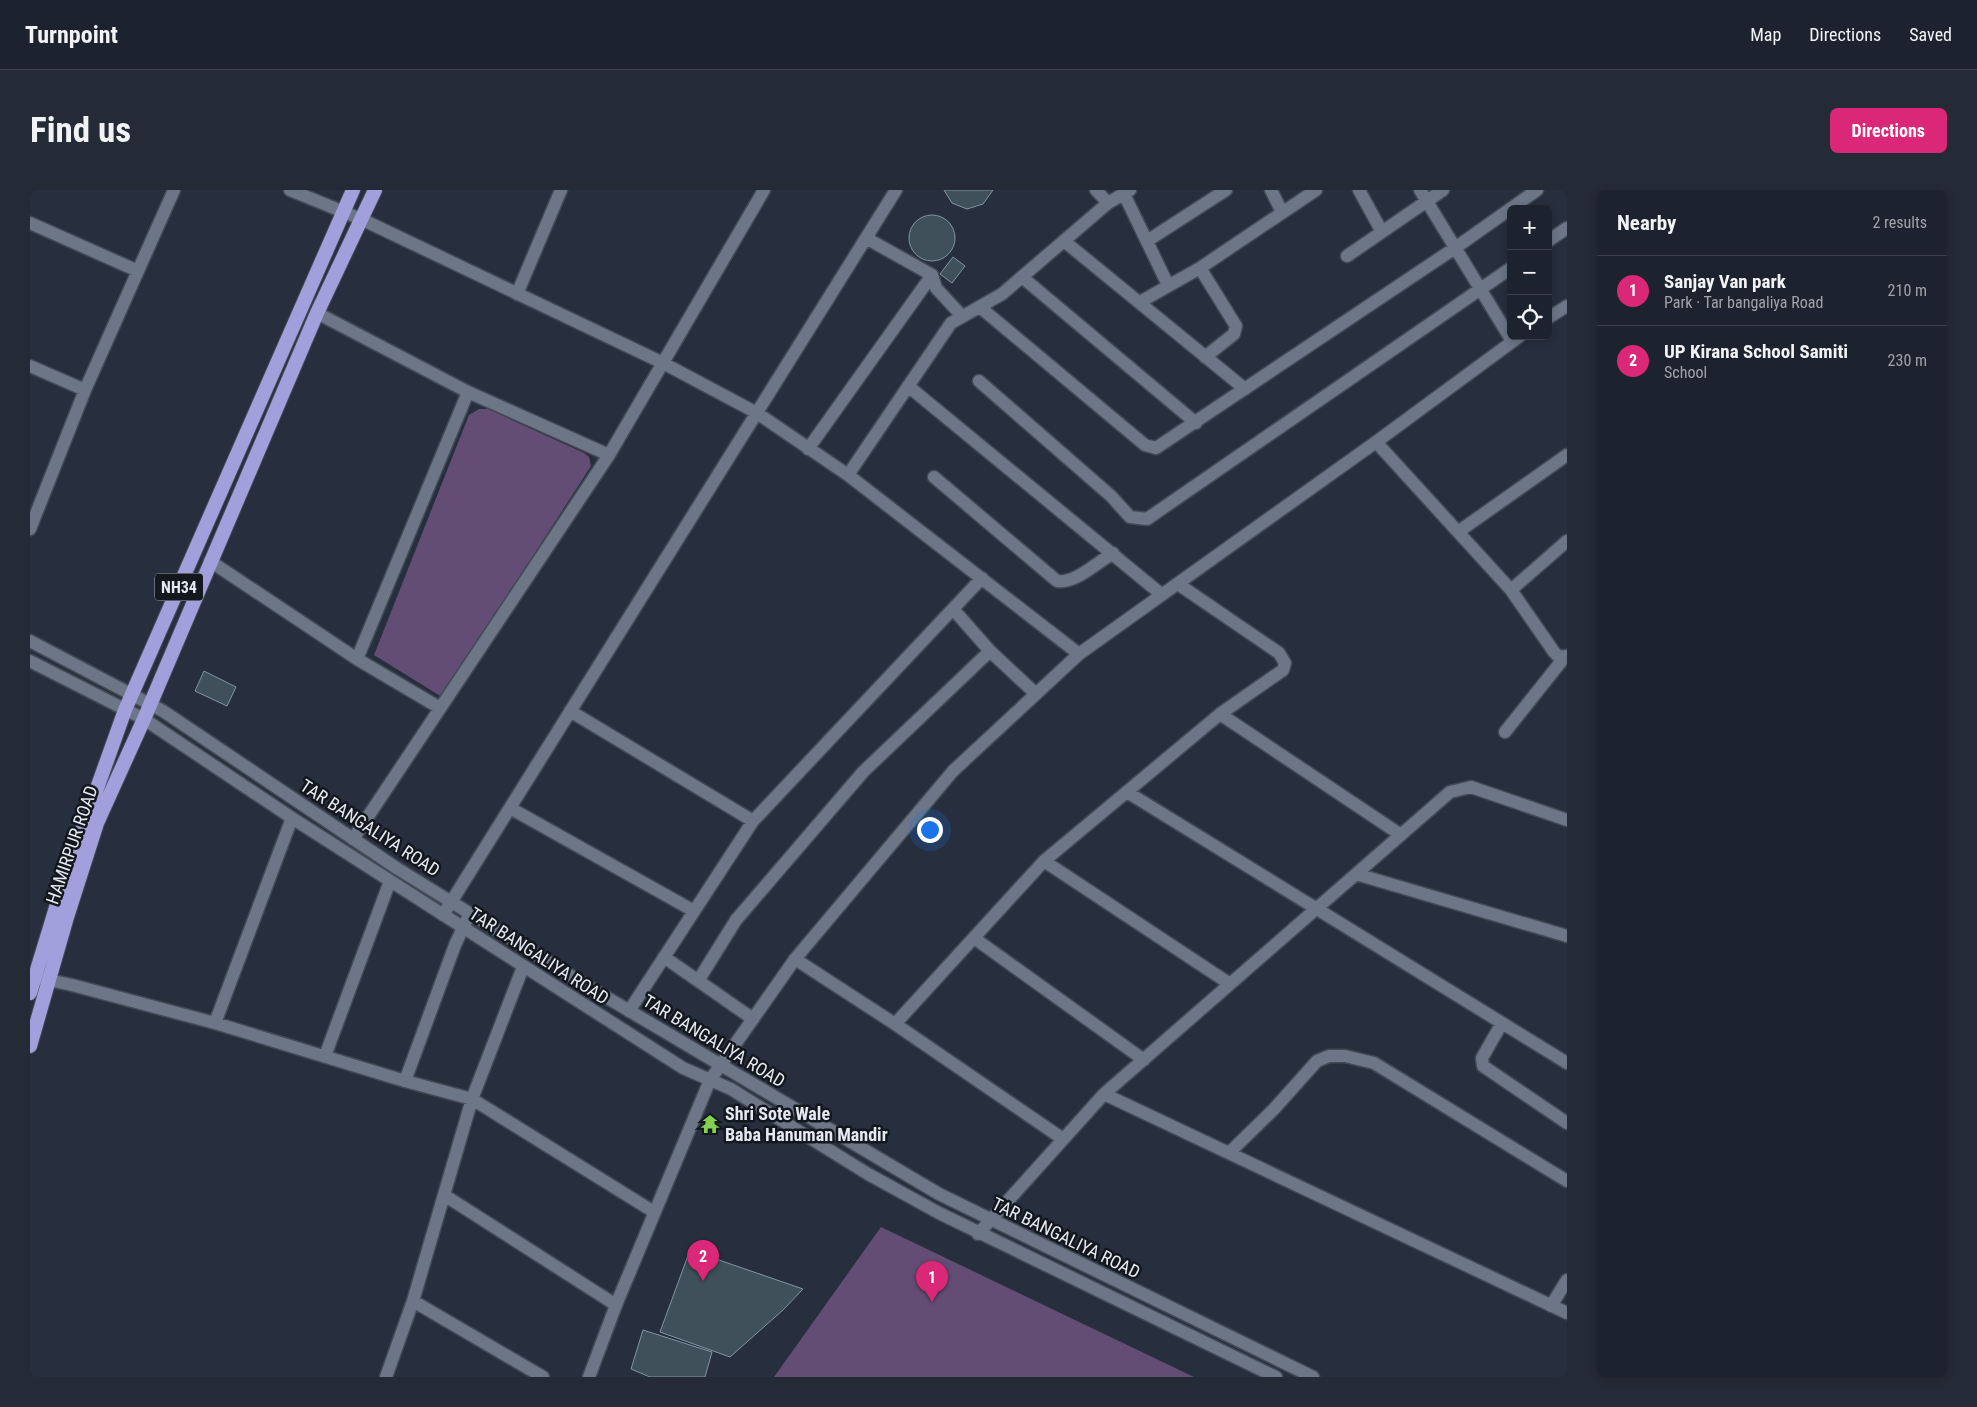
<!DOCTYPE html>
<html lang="en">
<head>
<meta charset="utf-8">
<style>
  :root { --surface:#1d232e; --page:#252b36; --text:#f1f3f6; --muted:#a0a4aa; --line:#3b404a; --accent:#db2777 }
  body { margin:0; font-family:"Roboto Condensed",sans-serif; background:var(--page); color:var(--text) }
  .controls { position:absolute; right:15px; top:15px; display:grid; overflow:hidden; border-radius:8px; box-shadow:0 2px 8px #0003 }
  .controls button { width:45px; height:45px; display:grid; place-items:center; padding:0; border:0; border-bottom:1px solid var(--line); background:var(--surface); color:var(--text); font:25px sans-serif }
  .you { position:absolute; left:899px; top:639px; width:18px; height:18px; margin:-12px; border:4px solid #fff; border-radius:50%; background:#1a73e8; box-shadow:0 0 0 8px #1a73e833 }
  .badge { display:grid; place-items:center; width:32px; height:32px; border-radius:50%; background:var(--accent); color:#fff; font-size:16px; font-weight:700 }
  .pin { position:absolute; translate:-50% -41px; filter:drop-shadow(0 1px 2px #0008) }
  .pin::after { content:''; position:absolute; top:26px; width:18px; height:15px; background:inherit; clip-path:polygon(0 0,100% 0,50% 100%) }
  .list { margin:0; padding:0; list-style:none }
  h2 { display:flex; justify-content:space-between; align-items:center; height:65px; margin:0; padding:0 20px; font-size:21px }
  h2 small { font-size:16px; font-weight:400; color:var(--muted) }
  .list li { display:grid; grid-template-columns:32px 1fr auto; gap:15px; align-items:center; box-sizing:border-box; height:70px; padding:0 20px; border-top:1px solid var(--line) }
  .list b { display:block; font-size:19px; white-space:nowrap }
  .list p { margin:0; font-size:16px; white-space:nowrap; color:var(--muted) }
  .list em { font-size:16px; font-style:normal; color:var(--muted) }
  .icon { flex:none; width:28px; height:28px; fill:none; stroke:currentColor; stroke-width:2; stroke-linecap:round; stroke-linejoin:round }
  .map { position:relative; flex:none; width:1537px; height:1187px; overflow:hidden; border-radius:8px }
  header { display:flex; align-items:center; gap:30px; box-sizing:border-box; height:70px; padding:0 25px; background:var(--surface); border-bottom:1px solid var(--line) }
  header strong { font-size:24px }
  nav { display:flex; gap:28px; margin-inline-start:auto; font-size:18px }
  .intro { display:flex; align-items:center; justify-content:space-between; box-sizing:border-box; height:120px; padding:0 30px }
  h1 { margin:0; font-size:35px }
  .button { padding:12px 22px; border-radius:8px; background:var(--accent); color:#fff; font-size:18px; font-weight:700 }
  main { display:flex; gap:30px; padding:0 30px }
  aside { flex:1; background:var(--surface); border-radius:8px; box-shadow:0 2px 8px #0003 }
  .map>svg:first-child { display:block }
</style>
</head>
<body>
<header>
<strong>Turnpoint</strong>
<nav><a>Map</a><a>Directions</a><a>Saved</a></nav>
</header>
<div class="intro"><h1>Find us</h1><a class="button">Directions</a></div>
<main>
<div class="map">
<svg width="1537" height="1187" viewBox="0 0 1537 1187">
  <rect width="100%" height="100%" fill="#272f3e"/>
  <!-- green -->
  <path fill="#644d74" d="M 449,219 L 458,219 L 554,263 L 559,267 L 561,276 L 412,507 L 344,465 L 439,225 Z
    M 851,1037 L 1164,1187 L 1165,1187 L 744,1187 Z"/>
  <!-- building -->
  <path fill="#3f505b" stroke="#8295a1" d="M 914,0 L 963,0 L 953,14 L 937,19 L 922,13 Z
    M879 48a23 23 0 1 1 46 0a23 23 0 1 1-46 0Z
    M 923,67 L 935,76 L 922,93 L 910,84 Z
    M 174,481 L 206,497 L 197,516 L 165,501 Z
    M 660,1060 L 773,1099 L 753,1120 L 700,1167 L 630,1142 Z
    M 613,1140 L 682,1162 L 675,1187 L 620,1187 L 601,1179 Z"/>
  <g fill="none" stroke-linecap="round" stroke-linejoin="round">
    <!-- minor casing -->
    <g stroke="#434a56" stroke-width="15">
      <path id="minor" d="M 260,0 L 331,29 L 633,173 L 727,223 L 818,285 L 1049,464
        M 1066,0 L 1078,13
        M 1241,0 L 1252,22
        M 1329,0 L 1352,42
        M 1390,0 L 1482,151
        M 1094,4 L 1138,95
        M 0,33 L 108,81
        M 836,48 L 902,85 L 906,98 L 932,126
        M 1034,51 L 1215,199
        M 1117,51 L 1196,0
        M 1518,51 L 1537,38
        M 1317,66 L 1413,0
        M 1170,78 L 1206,136 L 1204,144 L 1175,167
        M 992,87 L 1166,233
        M 487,104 L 531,0
        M 1110,112 L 1170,78 L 1286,0
        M 951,118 L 1115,255 L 1126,258 L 1425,58 L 1507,0
        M 287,123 L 438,202 L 579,265
        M 0,176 L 55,200 L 0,339
        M 949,191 L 1081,306 L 1100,327 L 1117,329 L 1481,78
        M 878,196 L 1131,404
        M 55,200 L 144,0
        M 1346,252 L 1481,400 L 1524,462 L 1529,467 L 1537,466
        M 778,259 L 902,85
        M 818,285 L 921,133 L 972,104 L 1078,13 L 1100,0
        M 904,287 L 1027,391 C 1045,394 1068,372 1083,363
        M 1428,342 L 1537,265
        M 180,371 L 327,469 L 410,518
        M 1481,400 L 1537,351
        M 923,419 L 960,461 L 1006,504
        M 327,469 L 438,202
        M 540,521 L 723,631
        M 1190,524 L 1371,645
        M 1475,542 L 1534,468
        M 1097,602 L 1537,873
        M 480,618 L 664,721
        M 323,649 L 579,265 L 734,0
        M 1014,671 L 1200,794
        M 1326,684 L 1537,746
        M 413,725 L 866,0
        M 944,748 L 1114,870
        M 634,767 L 723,829
        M 765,769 L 865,834 L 1033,949
        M 5,787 L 42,795 L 185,833 L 375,891 L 442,909 L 624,1022
        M 668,791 L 706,730 L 833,582 L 960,461
        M 599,821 L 723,631 L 952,388
        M 185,833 L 262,628
        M 1472,833 L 1452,868 L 1453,876 L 1537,933
        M 865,834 L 1014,671 L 1190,524 L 1253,480 L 1255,473 L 1249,463 L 1148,394
        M 295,866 L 360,691
        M 375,891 L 425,755 L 440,723
        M 1074,904 L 1537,1123
        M 1199,963 L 1244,919 L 1287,871 L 1299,866 L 1315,866 L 1344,873 L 1537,991
        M 414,1005 L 586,1115
        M 948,1044 L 1074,904 L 1420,602 L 1441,597 L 1537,630
        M 383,1111 L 513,1187
        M 1521,1116 L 1537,1090
        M 356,1187 L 383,1111 L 442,909 L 493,777"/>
    </g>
    <!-- tertiary casing -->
    <g stroke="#434a56" stroke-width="15">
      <path id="tertiary" d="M 1518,128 L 1537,116
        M 0,451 L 133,521 L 368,679 L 554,794 L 909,1004 L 1283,1187
        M 0,471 L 114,529 L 262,628 L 653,878 L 701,899 L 838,984 L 909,1023 L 1246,1187
        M 559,1187 L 586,1115 L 680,890 L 765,769 L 923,581 L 1049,464 L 1346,252 L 1490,146"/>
    </g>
    <!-- trunk casing -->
    <g stroke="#434a56" stroke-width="16">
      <path id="trunk" d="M 0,803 L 35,688 L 95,520 L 323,0
        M 0,856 L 37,727 L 67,633 L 114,529 L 287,123 L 345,0"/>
    </g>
    <!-- minor -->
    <use href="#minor" stroke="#6c7687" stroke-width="12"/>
    <!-- tertiary -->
    <use href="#tertiary" stroke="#6c7687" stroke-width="12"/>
    <!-- trunk -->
    <use href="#trunk" stroke="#a1a0dc" stroke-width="14"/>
  </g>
  <!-- icons -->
  <defs>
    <g id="temple-bare" transform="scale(1.5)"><path d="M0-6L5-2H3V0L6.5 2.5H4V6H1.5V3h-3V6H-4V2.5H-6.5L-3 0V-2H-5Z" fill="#81d050" stroke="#13171e" stroke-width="2.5" paint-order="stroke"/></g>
  </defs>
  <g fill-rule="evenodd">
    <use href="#temple-bare" x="680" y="934"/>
  </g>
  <g text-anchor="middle" stroke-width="5" stroke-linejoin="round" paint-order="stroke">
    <!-- shield labels -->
    <rect fill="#13171e" stroke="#a5abb3" stroke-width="1" x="125" y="383.5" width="48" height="27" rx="4"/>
    <g font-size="16" font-weight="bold" fill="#e4eaf3">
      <text x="149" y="403">NH34</text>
    </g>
    <!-- street labels -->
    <g font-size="18" fill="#e4eaf3" stroke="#13171e">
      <text transform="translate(340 638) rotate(33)" y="6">TAR BANGALIYA ROAD</text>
      <text transform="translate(42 655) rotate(-71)" y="6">HAMIRPUR ROAD</text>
      <text transform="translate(509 766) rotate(33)" y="6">TAR BANGALIYA ROAD</text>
      <text transform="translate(684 851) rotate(31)" y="6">TAR BANGALIYA ROAD</text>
      <text transform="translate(1036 1048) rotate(26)" y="6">TAR BANGALIYA ROAD</text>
    </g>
    <!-- poi labels -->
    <g font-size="18" font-weight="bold" fill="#e4eaf3" stroke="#13171e" text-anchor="start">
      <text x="695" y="930">Shri Sote Wale<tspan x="695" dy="21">Baba Hanuman Mandir</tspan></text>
    </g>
  </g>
</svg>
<div class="controls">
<button>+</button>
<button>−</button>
<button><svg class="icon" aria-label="locate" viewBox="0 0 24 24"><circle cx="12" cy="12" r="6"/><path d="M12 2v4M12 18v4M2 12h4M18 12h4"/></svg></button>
</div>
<div class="you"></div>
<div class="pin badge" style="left:902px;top:1112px">1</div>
<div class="pin badge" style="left:673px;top:1091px">2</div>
</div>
<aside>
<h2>Nearby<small>2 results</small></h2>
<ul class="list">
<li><span class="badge">1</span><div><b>Sanjay Van park</b><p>Park · Tar bangaliya Road</p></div><em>210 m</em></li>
<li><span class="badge">2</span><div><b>UP Kirana School Samiti</b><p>School</p></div><em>230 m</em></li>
</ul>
</aside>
</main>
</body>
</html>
